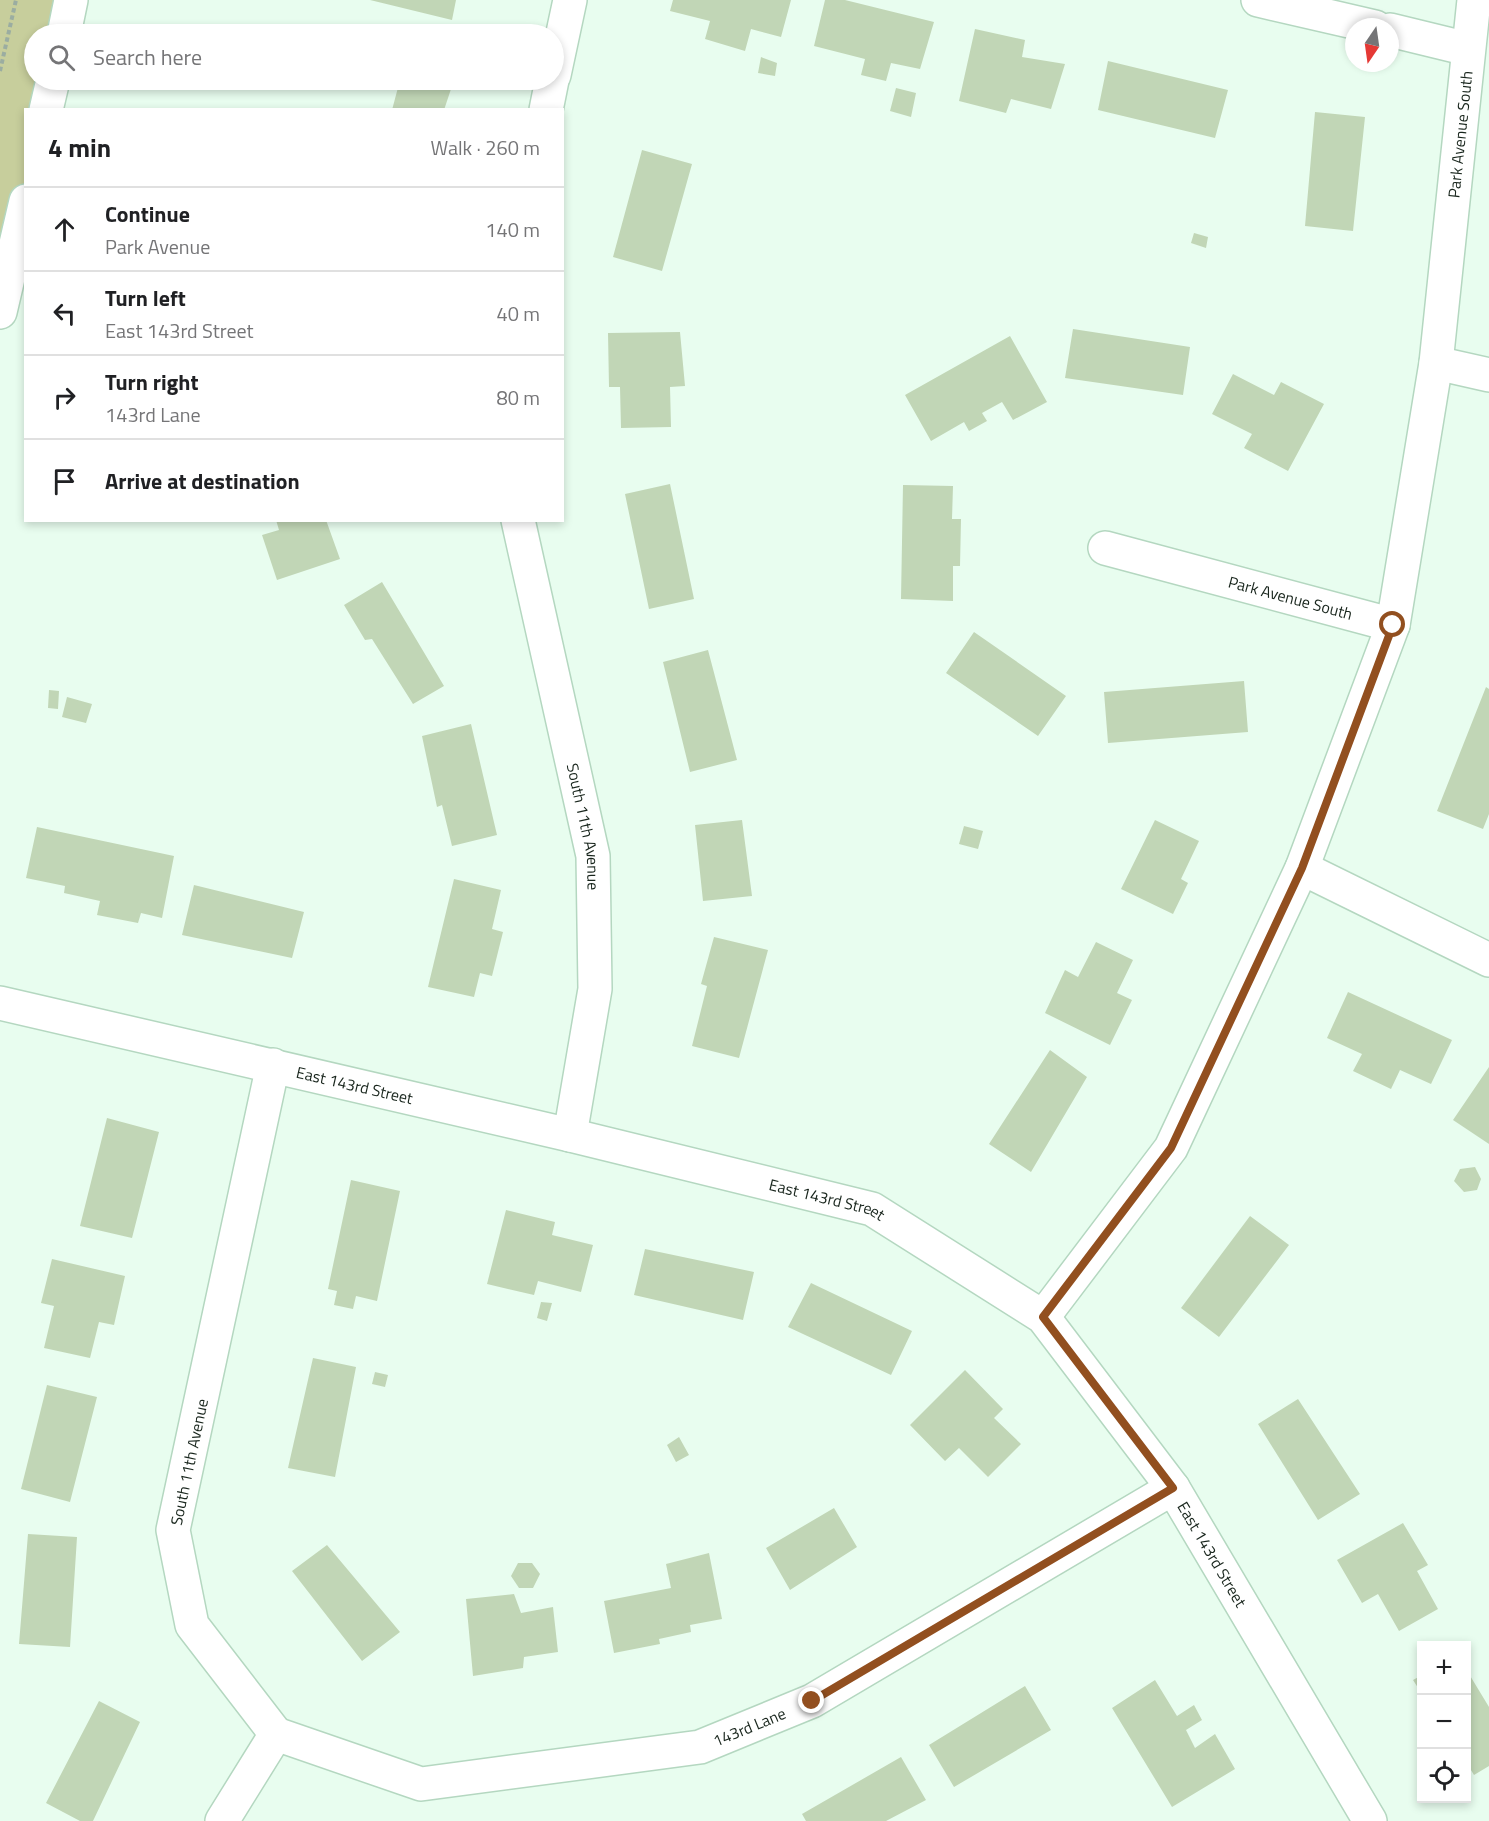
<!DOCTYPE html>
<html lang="en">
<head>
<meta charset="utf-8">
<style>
  :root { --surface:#fff; --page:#f6f6f6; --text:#202124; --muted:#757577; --line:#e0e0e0 }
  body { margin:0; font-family:"Titillium Web",sans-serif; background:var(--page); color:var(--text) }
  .controls { position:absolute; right:18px; bottom:18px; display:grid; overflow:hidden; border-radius:0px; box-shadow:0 3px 9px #0003 }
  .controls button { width:54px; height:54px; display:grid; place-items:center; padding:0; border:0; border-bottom:2px solid var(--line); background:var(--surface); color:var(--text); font:30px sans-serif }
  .compass { position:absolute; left:1345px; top:18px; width:54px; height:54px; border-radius:50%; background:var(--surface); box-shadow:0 3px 9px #0003; rotate:193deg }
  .stop { position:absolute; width:18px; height:18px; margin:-14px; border:4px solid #924f1f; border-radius:50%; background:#fff }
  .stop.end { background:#924f1f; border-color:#fff; box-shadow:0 2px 6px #0008 }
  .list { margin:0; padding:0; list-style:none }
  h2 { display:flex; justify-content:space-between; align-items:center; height:78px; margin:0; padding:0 24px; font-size:26px }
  h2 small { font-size:20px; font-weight:400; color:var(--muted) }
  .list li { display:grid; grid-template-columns:39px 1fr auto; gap:18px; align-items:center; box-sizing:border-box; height:84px; padding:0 24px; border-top:2px solid var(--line) }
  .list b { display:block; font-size:22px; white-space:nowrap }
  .list p { margin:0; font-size:20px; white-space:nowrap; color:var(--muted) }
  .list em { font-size:20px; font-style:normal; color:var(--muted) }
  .icon { flex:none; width:33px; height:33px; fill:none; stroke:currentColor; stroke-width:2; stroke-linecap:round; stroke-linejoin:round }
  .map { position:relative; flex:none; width:1489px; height:1821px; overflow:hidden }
  .search { position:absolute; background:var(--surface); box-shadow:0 3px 9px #0003; left:24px; top:24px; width:540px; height:66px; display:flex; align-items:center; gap:15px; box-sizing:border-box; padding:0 21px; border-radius:33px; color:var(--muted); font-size:22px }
  .panel { position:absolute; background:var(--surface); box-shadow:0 3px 9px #0003; left:24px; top:108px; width:540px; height:414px; border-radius:0px }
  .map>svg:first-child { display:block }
</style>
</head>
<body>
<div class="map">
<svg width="1489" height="1821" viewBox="0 0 1489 1821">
  <rect width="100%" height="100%" fill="#e8fdef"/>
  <!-- green -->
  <path fill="#c7ce9c" d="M 0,0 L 71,0 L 64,34 L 34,34 L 34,80 L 53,80 L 46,109 L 26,110 L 25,201 L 0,312 Z"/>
  <!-- building -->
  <path fill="#c1d6b6" d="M 370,0 L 456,0 L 452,20 Z
    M 673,0 L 791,0 L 781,37 L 751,29 L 745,51 L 705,39 L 710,21 L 670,11 Z
    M 825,0 L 845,0 L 934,22 L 920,69 L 891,63 L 886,81 L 861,75 L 865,59 L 814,46 Z
    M 975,29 L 1025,40 L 1022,57 L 1065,64 L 1051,109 L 1011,99 L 1006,113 L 959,101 Z
    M 761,57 L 777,63 L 775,76 L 758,73 Z
    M 1108,61 L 1228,90 L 1215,138 L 1098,110 Z
    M 400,80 L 454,80 L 444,110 L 392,110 Z
    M 896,88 L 916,93 L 911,117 L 890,111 Z
    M 1315,112 L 1365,117 L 1353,231 L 1305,226 Z
    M 642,150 L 692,164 L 662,271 L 613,257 Z
    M 1194,233 L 1208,237 L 1206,248 L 1191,243 Z
    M 1073,329 L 1190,347 L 1183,395 L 1065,378 Z
    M 680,332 L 685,386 L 670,387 L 671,427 L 621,428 L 620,387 L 609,387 L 608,333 Z
    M 1010,336 L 1047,402 L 1013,420 L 1002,402 L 982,413 L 987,421 L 969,431 L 964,422 L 931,441 L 905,395 Z
    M 1233,374 L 1274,395 L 1281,382 L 1324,404 L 1288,471 L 1244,448 L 1252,434 L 1212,414 Z
    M 670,484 L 694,599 L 649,609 L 625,494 Z
    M 903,485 L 953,486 L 952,519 L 961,519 L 960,566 L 953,566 L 953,601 L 901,599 Z
    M 276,520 L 326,520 L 340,559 L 277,580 L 262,535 L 279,530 Z
    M 382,582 L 444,686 L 413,704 L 372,639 L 365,640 L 344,605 Z
    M 974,632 L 1066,696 L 1038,736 L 946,673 Z
    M 708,650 L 737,760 L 690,772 L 663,662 Z
    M 1244,681 L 1248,732 L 1108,743 L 1104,692 Z
    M 1486,687 L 1489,689 L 1489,814 L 1483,829 L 1437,811 Z
    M 49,690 L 59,691 L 58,709 L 48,708 Z
    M 67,697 L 92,704 L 86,723 L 62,717 Z
    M 471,724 L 497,835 L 452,846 L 442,805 L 437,807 L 422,736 Z
    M 742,820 L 752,896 L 703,901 L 695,825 Z
    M 1155,820 L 1199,841 L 1181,879 L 1188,883 L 1173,914 L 1121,889 Z
    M 964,826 L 983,831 L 978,849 L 959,844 Z
    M 37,827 L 174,856 L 162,918 L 141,913 L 138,923 L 97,915 L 100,901 L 64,893 L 65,886 L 26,878 Z
    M 454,879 L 501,890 L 492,929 L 503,932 L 492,976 L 480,973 L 474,997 L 428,987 Z
    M 194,885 L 304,912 L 292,958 L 182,935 Z
    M 714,937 L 768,950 L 739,1058 L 692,1046 L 707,986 L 701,984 Z
    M 1096,942 L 1133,960 L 1117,993 L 1132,1000 L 1110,1045 L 1045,1013 L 1065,970 L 1078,977 Z
    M 1348,992 L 1452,1040 L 1431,1084 L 1400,1070 L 1391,1089 L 1353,1071 L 1362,1054 L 1327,1038 Z
    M 1050,1050 L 1087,1077 L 1031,1172 L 989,1144 Z
    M 1489,1067 L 1489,1144 L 1453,1120 Z
    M 107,1118 L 159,1132 L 132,1238 L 80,1226 Z
    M 1475,1167 L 1481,1179 L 1477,1190 L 1464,1192 L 1454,1181 L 1460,1169 Z
    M 351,1180 L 400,1191 L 377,1301 L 356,1296 L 353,1309 L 334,1305 L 337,1291 L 328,1289 Z
    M 506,1210 L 555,1222 L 552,1235 L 593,1245 L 581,1292 L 538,1281 L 534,1295 L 487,1284 Z
    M 1250,1216 L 1289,1245 L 1219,1337 L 1181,1308 Z
    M 645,1249 L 754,1272 L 743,1320 L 634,1295 Z
    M 52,1259 L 125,1276 L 114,1325 L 99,1322 L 90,1358 L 44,1348 L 54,1306 L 41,1303 Z
    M 811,1283 L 912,1331 L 891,1375 L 788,1327 Z
    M 541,1302 L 552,1303 L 547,1321 L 537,1318 Z
    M 313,1358 L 356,1367 L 335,1477 L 288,1468 Z
    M 965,1370 L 1003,1409 L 994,1418 L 1021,1444 L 988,1477 L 959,1448 L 945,1461 L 910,1425 Z
    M 375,1372 L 388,1375 L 385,1387 L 372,1384 Z
    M 47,1385 L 97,1397 L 70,1502 L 21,1489 Z
    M 1298,1399 L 1360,1494 L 1318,1520 L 1258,1424 Z
    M 679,1437 L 689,1455 L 676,1462 L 667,1445 Z
    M 834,1508 L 857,1547 L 790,1590 L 766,1548 Z
    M 1403,1523 L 1428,1565 L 1417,1571 L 1438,1609 L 1399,1631 L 1378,1594 L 1362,1603 L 1337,1560 Z
    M 28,1534 L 77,1537 L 70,1647 L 19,1644 Z
    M 327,1545 L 400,1632 L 362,1661 L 292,1571 Z
    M 709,1553 L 722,1619 L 690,1625 L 691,1632 L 659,1639 L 660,1644 L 614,1653 L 604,1601 L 671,1588 L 666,1564 Z
    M 518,1563 L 532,1563 L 540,1574 L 533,1588 L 519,1588 L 511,1576 Z
    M 514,1594 L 521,1613 L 553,1607 L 558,1652 L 524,1657 L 523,1668 L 473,1676 L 466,1599 Z
    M 1466,1669 L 1489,1707 L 1489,1766 L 1474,1775 L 1466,1762 Z
    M 1422,1675 L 1422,1694 L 1413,1680 Z
    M 1155,1680 L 1177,1716 L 1194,1705 L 1202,1720 L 1186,1730 L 1195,1748 L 1215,1734 L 1235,1769 L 1172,1807 L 1112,1708 Z
    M 1025,1686 L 1051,1730 L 954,1787 L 929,1745 Z
    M 99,1701 L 140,1722 L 93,1821 L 80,1821 L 46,1803 Z
    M 901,1757 L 926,1800 L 886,1821 L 806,1821 L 802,1814 Z"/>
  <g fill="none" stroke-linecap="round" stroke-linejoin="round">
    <!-- street casing -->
    <g stroke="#b4d7c0" stroke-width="36">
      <g id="street">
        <path d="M 1258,0 L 1375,27"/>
        <path d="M 1390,30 L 1468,49"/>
        <path d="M 554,75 L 570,0"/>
        <path d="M 546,110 L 552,80"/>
        <path d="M 1436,363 L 1489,375"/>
        <path id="s1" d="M 518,520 L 593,856 L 595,989 L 570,1135"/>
        <path id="s2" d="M 1105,548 L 1393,625"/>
        <path d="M 1302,868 L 1489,960"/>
        <path id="s3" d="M 0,1003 L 570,1135 L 872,1209 L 1043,1317 L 1173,1488 L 1370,1821"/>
        <path d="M 273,1065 L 173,1530 L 192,1625 L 276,1734"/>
        <path id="s4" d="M 1043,1317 L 1171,1148 L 1302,868 L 1393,625 L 1436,363 L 1474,0"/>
        <path id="s5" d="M 276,1734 L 421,1784 L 700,1747 L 812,1701 L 1173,1488"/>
        <path d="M 222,1821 L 276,1734"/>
      </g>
    </g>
    <!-- secondary casing -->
    <g stroke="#b4d7c0" stroke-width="36">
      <path id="secondary" d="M 64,34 L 71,0
        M 46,110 L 53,80
        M 0,312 L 26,201"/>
    </g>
    <!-- path -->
    <path stroke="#9bada1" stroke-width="4" stroke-dasharray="4.5 3" stroke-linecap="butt" d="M 0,71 L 16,0"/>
    <!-- street -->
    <use href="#street" stroke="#fff" stroke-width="33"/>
    <!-- secondary -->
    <use href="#secondary" stroke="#fff" stroke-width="33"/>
  </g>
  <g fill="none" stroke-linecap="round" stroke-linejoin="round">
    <!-- route -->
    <path stroke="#924f1f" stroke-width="8" d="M 812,1701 L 1173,1488 L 1043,1317 L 1171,1148 L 1302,868 L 1393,625"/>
  </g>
  <g text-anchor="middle" stroke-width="5" stroke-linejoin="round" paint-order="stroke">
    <!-- street labels -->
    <g font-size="16" fill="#18251c" stroke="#fff">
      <text dy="6" stroke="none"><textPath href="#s4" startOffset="1276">Park Avenue South</textPath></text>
      <text dy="6" stroke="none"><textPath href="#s2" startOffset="192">Park Avenue South</textPath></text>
      <text dy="6" stroke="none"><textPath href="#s1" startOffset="314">South 11th Avenue</textPath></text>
      <text dy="6" stroke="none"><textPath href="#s3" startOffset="364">East 143rd Street</textPath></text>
      <text dy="6" stroke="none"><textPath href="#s3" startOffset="850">East 143rd Street</textPath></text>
      <text transform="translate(189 1462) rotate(-78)" y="6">South 11th Avenue</text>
      <text dy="6" stroke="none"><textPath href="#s3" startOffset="1390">East 143rd Street</textPath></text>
      <text dy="6" stroke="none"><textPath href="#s5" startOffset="488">143rd Lane</textPath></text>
    </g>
  </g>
</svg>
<div class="controls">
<button>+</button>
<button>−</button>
<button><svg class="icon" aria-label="locate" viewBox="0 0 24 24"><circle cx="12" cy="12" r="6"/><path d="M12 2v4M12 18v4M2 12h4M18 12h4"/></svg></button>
</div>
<svg class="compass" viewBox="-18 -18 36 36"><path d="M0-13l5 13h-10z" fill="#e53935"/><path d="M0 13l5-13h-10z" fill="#757577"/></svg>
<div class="stop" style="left:1393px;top:625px"></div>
<div class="stop end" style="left:812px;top:1701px"></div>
<div class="search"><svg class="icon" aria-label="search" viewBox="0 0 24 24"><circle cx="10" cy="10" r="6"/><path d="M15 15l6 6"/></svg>Search here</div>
<section class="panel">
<h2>4 min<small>Walk · 260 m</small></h2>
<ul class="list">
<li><svg class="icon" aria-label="ahead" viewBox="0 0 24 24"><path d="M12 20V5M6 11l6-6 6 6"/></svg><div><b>Continue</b><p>Park Avenue</p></div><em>140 m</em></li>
<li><svg class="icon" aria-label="left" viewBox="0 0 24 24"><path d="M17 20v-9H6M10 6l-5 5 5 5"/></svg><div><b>Turn left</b><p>East 143rd Street</p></div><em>40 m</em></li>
<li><svg class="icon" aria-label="right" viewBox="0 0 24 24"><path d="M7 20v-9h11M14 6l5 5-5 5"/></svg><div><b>Turn right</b><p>143rd Lane</p></div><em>80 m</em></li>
<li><svg class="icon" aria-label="arrive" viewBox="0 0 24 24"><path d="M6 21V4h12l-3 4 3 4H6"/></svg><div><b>Arrive at destination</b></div></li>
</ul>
</section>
</div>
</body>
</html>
